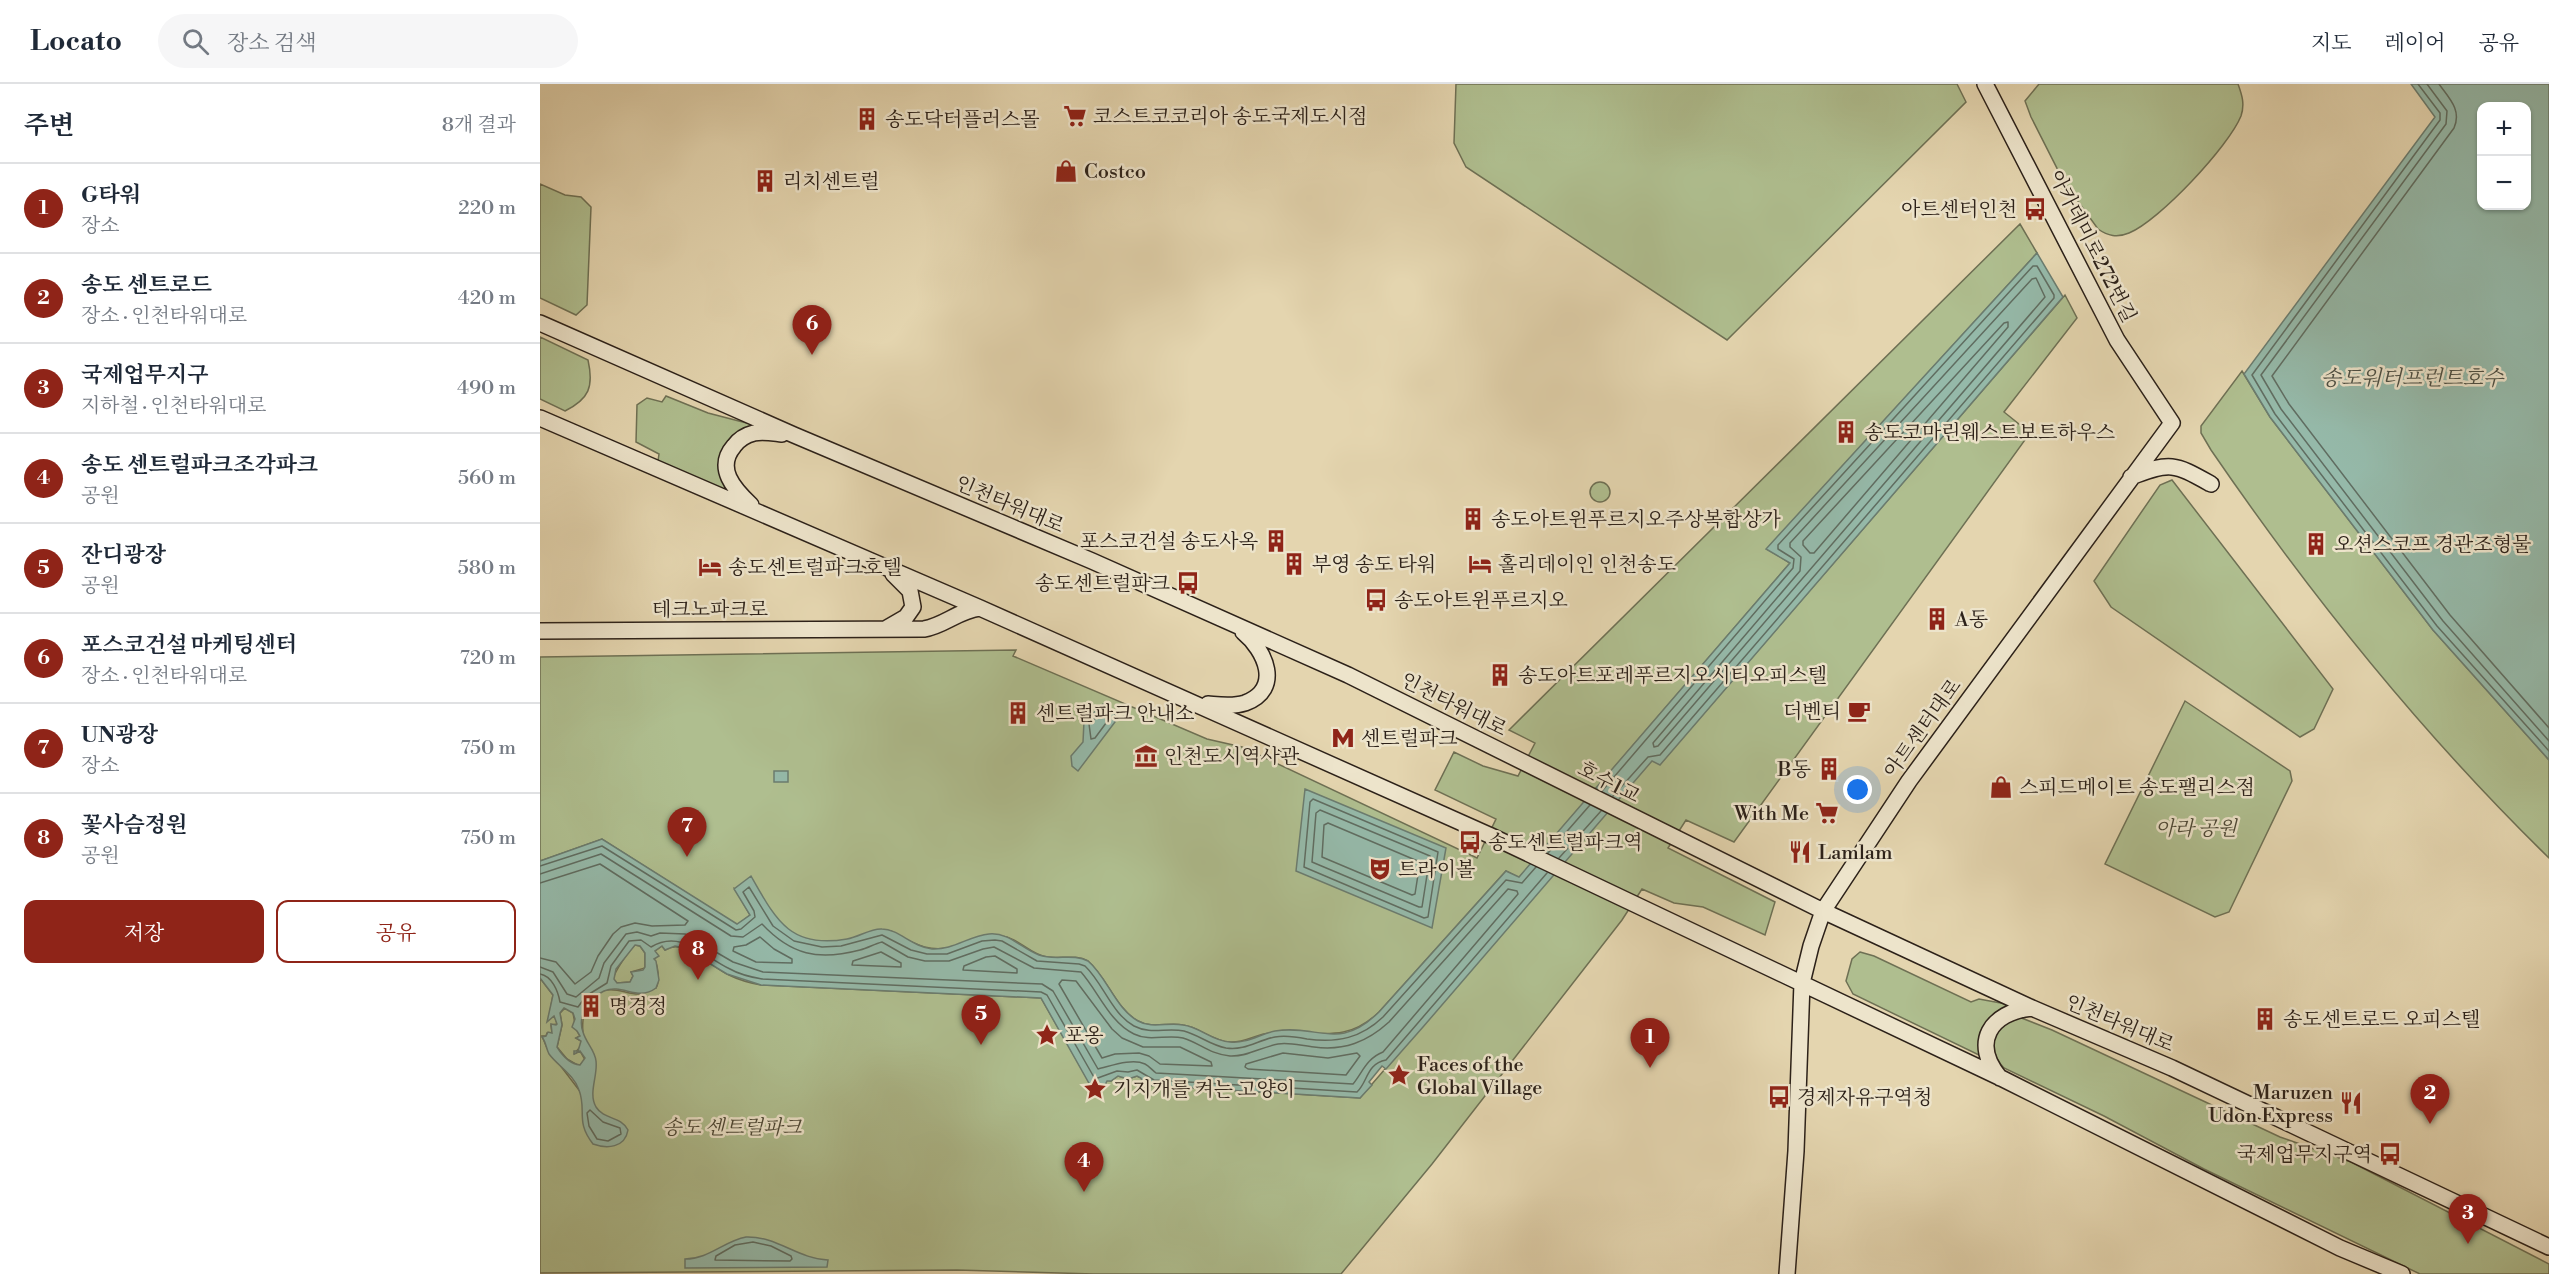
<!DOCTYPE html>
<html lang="ko">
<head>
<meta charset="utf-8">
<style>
  :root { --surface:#fff; --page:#f6f6f7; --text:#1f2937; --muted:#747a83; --line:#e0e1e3; --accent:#8f2418 }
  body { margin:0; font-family:"Libre Bodoni","Noto Serif KR",serif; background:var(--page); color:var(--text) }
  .controls { position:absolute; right:18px; top:18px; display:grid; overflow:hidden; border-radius:12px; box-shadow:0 2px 4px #0004 }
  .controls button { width:54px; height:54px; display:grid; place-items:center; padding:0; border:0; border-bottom:2px solid var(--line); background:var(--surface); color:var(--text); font:30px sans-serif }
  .you { position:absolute; left:1318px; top:706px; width:21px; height:21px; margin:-15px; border:4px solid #fff; border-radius:50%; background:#1a73e8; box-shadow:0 0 0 9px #1a73e833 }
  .badge { display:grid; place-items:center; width:39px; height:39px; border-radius:50%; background:var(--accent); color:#fff; font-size:20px; font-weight:700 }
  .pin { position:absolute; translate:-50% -50px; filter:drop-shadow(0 2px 3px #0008) }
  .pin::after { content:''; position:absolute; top:32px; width:21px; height:18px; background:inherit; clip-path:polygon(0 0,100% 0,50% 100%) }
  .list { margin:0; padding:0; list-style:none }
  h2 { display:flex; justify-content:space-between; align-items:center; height:78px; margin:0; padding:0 24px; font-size:26px }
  h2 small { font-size:20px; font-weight:400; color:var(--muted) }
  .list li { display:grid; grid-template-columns:39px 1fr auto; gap:18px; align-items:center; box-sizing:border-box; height:90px; padding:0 24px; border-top:2px solid var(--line) }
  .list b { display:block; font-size:22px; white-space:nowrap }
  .list p { margin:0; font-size:20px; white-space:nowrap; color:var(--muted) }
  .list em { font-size:20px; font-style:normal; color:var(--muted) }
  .actions { display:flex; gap:12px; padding:18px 24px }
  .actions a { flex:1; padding:14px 0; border:2px solid var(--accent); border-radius:12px; text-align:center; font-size:21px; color:var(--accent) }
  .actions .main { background:var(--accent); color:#fff }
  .icon { flex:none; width:33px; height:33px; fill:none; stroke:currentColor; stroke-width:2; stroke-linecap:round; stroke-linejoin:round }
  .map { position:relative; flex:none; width:2009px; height:1190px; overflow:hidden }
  header { display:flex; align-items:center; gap:36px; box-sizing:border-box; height:84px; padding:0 30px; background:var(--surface); border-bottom:2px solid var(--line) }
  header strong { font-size:28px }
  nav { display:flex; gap:33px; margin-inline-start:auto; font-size:21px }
  .search { width:420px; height:54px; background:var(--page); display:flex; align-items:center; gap:15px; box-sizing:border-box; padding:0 21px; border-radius:33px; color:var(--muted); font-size:22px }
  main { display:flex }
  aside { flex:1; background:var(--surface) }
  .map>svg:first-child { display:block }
</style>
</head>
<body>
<header>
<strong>Locato</strong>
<div class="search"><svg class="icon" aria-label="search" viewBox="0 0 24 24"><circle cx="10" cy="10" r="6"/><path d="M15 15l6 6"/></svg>장소 검색</div>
<nav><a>지도</a><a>레이어</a><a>공유</a></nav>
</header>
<main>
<aside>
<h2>주변<small>8개 결과</small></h2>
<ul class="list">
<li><span class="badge">1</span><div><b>G타워</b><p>장소</p></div><em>220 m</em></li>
<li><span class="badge">2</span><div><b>송도 센트로드</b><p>장소 · 인천타워대로</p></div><em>420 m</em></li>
<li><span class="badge">3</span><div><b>국제업무지구</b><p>지하철 · 인천타워대로</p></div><em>490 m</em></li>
<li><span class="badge">4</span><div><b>송도 센트럴파크조각파크</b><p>공원</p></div><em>560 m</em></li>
<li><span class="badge">5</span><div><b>잔디광장</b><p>공원</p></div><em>580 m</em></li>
<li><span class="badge">6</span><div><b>포스코건설 마케팅센터</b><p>장소 · 인천타워대로</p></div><em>720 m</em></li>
<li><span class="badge">7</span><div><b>UN광장</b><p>장소</p></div><em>750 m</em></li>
<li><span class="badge">8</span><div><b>꽃사슴정원</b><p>공원</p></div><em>750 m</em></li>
</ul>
<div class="actions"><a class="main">저장</a><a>공유</a></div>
</aside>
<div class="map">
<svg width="2009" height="1190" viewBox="0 0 2009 1190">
  <rect width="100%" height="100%" fill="#e4d5af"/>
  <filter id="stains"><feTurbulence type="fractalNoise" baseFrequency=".00333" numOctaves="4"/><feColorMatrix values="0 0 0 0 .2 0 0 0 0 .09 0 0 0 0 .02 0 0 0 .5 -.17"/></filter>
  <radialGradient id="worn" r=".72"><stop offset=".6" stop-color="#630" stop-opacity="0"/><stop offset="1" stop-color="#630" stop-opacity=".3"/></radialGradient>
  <!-- green -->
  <path fill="#afbe8f" stroke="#6e7054" stroke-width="1.5" d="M 916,0 L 1417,0 L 1426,18 L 1187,256 L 926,83 L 914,59 Z
    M 1499,0 L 1698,0 C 1702,11 1705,20 1701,32 C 1689,62 1619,137 1589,149 C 1577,154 1568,152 1558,145 L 1524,98 L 1491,33 L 1485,17 Z
    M 0,100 L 25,111 L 41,113 L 51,123 L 47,221 L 36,231 L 0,214 Z
    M 1480,140 L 1497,169 L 1227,465 L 1250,479 L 979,794 L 966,787 L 839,928 C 803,963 773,944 730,949 C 716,950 705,959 690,958 C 672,957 660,943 643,941 C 628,938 612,945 598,937 C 576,925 567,893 548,877 C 536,870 521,875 507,873 C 490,871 478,853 461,852 C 445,850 435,854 421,860 C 394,871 374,861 351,847 C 320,853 276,868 248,847 C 240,841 236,833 230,826 C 222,817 205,811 195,805 L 210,831 L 197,841 L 62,755 L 0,777 L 0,573 L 476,566 L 473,572 L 667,655 L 702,663 L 937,774 L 956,735 L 895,706 L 914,668 L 943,682 L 978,692 L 995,659 L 969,646 Z
    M 1525,211 L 1537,234 L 1464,328 L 1490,349 L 1194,758 L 1146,736 L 1128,764 L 1235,818 L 1225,851 L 1163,823 L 1134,819 L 1102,805 L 1082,836 L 892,1080 L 801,1190 L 554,1190 L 417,1186 L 0,1189 L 0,894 L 13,911 L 9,933 L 15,932 L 17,940 L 11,941 L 12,949 L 7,949 L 6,952 L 2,952 L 7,964 L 39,1006 L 50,1001 C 47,975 28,914 66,906 C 78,904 88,910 98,910 C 104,909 111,905 116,904 C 120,897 118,881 114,875 L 116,873 L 115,867 L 122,862 L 125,866 C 145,853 171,883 189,891 C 199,896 210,899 221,901 L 501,914 L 551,1001 L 565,1002 L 567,996 L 571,997 L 578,992 L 588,995 L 597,992 L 601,994 L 604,1001 L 820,1014 L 1112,676 L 1120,680 Z
    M 0,253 L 48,276 C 54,303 49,315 25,327 L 0,315 Z
    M 1702,287 L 1730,333 L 1893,546 L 2009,676 L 2009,774 C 1882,650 1771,512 1671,366 L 1661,349 L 1661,342 Z
    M 126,312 L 168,329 L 222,343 L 188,360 L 194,411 L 118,377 L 119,370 L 96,358 L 97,321 L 107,314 L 122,318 Z
    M 1632,396 L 1793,605 L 1774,645 L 1760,653 L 1571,523 L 1554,497 L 1620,401 Z
    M1050 408a10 10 0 1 1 20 0a10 10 0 1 1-20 0Z
    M 1645,617 L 1750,687 L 1752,697 L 1689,828 L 1675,833 L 1565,780 Z
    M 95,861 L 100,862 L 105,869 L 105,884 L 91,888 L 93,892 L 90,898 L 77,899 L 73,895 C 75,887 89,866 95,861 Z
    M 1320,868 L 1334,872 L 1431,918 L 1439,915 L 1466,920 L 1468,922 L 1441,972 L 1313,910 L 1306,897 L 1312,875 Z
    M 25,924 L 33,929 L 36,945 L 40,952 L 36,954 L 41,957 L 41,962 L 34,970 L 40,967 L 45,976 L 39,982 L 27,975 L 17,963 L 22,941 L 20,929 Z
    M 1479,933 L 1512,946 L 1740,1053 L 1811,1078 L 2009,1180 L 2009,1190 L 1880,1190 L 1664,1085 L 1564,1032 L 1464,984 C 1453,973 1449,955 1461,943 C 1465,939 1473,936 1479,933 Z"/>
  <!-- water -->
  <path fill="#95b9a9" stroke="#6b7c6f" stroke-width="1.5" fill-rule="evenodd" d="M 1871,0 L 2009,0 L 2009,676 L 1893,546 L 1730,333 L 1704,290 L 1895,33 ZM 1942,22 L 1986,22 L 1986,122 L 1942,122 Z
    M 1497,169 L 1523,213 L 1120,681 L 1112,677 L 883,943 L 846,985 L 842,982 L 829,998 L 832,1001 L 820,1014 L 604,1001 L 601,994 L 597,992 L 588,995 L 578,992 L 571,997 L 567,997 L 564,1003 L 550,1001 L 501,914 L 221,901 L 187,890 L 144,864 L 135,862 L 125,866 L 122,862 L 115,867 L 119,872 L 114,875 L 116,877 L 119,896 L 116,904 C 97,918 83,899 64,907 C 49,914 37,932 43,948 C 46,959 55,966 56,977 C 58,992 48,1009 56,1023 C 64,1036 81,1032 88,1046 C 85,1064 67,1065 53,1060 C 35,1037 47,1027 39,1006 C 34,991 18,982 9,970 C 6,964 6,958 2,953 L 6,952 L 8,948 L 12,949 L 11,940 L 16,941 L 17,940 L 14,932 L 7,938 L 13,911 L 0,894 L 0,777 L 62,755 L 197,840 L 210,831 L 194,805 L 211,792 C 236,836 250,865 307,855 C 319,853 331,844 342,845 C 359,845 372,863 392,865 C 413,866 429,852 449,850 C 469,848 482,865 499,871 C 515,877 533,869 548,877 C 567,893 576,925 598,937 C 612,945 628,938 643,941 C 660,943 672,957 690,958 C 706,960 720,950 735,947 C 779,940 798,968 839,928 L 966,787 L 979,793 L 1250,479 L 1226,465 ZM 95,861 L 100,862 L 105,869 L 105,883 L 103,886 L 91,888 L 93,892 L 90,898 L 77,899 L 74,895 L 76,885 ZM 24,924 L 33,929 L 35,935 L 32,943 L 37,947 L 40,952 L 36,954 L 41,957 L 38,967 L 34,967 L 34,970 L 40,967 L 45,974 L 40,981 C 30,980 22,971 17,963 L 22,941 L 20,929 Z
    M 563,620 L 567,621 L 578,634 L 538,687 L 532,682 L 531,672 L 543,658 L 544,637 Z
    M 234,687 L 248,687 L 248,698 L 234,698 Z
    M 765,705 L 906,764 L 892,844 L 756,787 Z
    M 206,1153 C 237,1152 258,1175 288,1176 L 287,1183 L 145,1184 L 145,1175 C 169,1175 184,1157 206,1153 Z"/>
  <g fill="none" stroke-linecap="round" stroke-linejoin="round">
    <!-- shore -->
    <path stroke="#606d61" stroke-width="1.5" d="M 1878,0 L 1900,29 L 1900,36 L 1712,291 L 1735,330 L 1897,542 L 2009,667
      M 1887,0 L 1907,27 L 1906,40 L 1721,291 L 1741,325 L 1903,537 L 2009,657
      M 1899,0 C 1909,14 1922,26 1914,44 L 1732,292 L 1749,320 L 1910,531 L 2009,644
      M 1496,194 L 1505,213 L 1118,662 L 1114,663 L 1113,659 L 1260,487 L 1261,473 L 1250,463 L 1250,459 L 1492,195 Z
      M 1468,238 L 1468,243 L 1274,469 L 1270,469 L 1263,461 L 1263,457 L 1464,239 Z
      M 562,628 L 566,629 L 569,635 L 555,654 L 551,655 L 549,640 Z
      M 1062,707 L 1253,484 L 1254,475 L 1238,465 L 1238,461 L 1493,182 L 1497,182 L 1514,211 L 1514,214 L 1120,671 L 1108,673 L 1073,712
      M 773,715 L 898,768 L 888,833 L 884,834 L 764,783 L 770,718 Z
      M 780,726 L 890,772 L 882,823 L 879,823 L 772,778 L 776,729 Z
      M 788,739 L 880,778 L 875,810 L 872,811 L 782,773 L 784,741 Z
      M 1008,769 L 1050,721
      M 1019,774 L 1061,727
      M 0,782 L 62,762 L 196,846 L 201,845 L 215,833 L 214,827 L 203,808 L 209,803 L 233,842 L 254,857 L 282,863 L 301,862 L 342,851 L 371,866 L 387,870 L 407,870 L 442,857 L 455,856 L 462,857 L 497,877 L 539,880 L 545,882 C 563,899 572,930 594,942 C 611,951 627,943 644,947 C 659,951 670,961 686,964 C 705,967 718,956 735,953 C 746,951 757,953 767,955 C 798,959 821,954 843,933 L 966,796 L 982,799 L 996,783
      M 0,790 L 61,770 L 191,852 L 203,853 L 222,840 C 251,871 278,877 320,866 C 328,864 334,860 342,858 L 368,873 L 385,877 L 409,877 L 443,865 L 454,863 L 494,884 L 541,888 C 558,907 570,939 594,950 C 610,958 627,950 643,954 C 660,959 669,970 690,972 C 707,973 721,963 738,960 C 750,958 762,962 774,963 C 804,967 827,958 849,938 L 968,805 L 977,807 L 978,810 L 843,968 C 827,974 822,989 813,1000 L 616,989 C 612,986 609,982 605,980 C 592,974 571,982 558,985 L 513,907 L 502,900 L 223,888 L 193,878 L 145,850 L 120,849 L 111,852 L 97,848 L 86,850 L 64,879 L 59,894 L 36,913 L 27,910 L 13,888 L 0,883
      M 0,799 L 60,780 L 148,837 L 145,841 L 112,842 L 95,839 L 81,843 L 73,850 L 58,872 L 51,888 L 35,900 L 16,878 L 0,874
      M 220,853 L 234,865 L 252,875 L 252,879 L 216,878 L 193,867 L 194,863 L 206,861 Z
      M 341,868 L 361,879 L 361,883 L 312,881 L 313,877 Z
      M 455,872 L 477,885 L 477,889 L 423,886 L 424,882 L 446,873 Z
      M 0,890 C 12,892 18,907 20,918 L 38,923 L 46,912 L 67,899 L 71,882 L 89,857 L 101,856 L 111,863 C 141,845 163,872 190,885 C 200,891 211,893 222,895 L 501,908 L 507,911 L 555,995 L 577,987 L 588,988 L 597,986 L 614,996 L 817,1008 C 828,998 826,980 846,976 L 1007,789
      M 522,896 L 536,897 L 572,945 L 582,954 L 603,963 L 640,963 L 671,978 L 672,982 L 620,980 L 609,972 L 599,969 L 575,970 L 562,974 L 519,900 Z
      M 743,969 L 788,974 L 817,969 L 820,972 L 806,991 L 708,985 L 705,983 L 706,980 Z
      M 50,1026 L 63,1038 L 80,1044 L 81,1050 L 68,1057 L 57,1055 L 49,1042 L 47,1029 Z
      M 213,1158 L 231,1162 L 251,1172 L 252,1175 L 250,1177 L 175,1176 L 176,1172 L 195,1161 Z"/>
    <!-- secondary casing -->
    <g stroke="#2c2119" stroke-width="18">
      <path id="secondary" d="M 0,239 L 254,351 L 552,477 L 808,591 L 1283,827 L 1492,924 L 1632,984 L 2009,1163
        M 0,334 L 440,524 L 949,751 L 1461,994 L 1800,1164 L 1862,1190
        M 1591,393 C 1631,377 1635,380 1671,400
        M 211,421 C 194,405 175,384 194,362 C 199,355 206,351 214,349 C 223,347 233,349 242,350
        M 347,544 L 366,533 L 373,523 L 370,507 L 353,490
        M 0,547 L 384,545 C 404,542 419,526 440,524
        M 668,620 C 680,621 693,623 705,619 C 743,605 725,566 703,548
        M 1460,994 C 1431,959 1450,928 1492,924
        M 1247,1190 L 1256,1067 L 1262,899 L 1271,862 L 1283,827 L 1369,697 L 1632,339 L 1577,256 L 1445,0"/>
    </g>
    <!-- secondary -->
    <use href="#secondary" stroke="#ede4cb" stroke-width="15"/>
  </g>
  <!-- icons -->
  <defs>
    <g id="supermarket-bare" transform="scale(1.8)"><path d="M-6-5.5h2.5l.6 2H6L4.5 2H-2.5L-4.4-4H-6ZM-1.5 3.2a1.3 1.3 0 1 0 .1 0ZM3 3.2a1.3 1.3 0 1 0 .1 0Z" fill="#8f2418" stroke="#ede4cb" stroke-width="2.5" paint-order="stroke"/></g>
    <g id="building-bare" transform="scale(1.8)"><path d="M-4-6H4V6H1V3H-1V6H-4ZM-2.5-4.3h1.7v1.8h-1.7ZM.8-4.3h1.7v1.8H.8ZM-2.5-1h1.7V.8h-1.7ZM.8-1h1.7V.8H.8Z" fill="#8f2418" stroke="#ede4cb" stroke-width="2.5" paint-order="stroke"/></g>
    <g id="shop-bare" transform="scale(1.8)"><path d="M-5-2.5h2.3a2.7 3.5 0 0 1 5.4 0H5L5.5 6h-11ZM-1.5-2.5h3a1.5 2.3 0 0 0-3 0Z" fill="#8f2418" stroke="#ede4cb" stroke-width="2.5" paint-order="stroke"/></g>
    <g id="bus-bare" transform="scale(1.8)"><path d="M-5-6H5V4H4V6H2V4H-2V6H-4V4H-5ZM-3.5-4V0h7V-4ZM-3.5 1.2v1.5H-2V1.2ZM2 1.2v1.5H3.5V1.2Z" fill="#8f2418" stroke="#ede4cb" stroke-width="2.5" paint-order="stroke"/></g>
    <g id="hotel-bare" transform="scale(1.8)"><path d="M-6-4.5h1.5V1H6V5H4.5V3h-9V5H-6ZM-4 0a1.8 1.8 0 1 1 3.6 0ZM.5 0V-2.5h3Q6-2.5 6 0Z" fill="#8f2418" stroke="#ede4cb" stroke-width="2.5" paint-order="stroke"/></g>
    <g id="cafe-bare" transform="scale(1.8)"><path d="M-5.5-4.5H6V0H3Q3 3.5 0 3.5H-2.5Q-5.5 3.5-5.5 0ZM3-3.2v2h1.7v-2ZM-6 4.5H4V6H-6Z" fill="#8f2418" stroke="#ede4cb" stroke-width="2.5" paint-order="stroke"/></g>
    <g id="metro-bare" transform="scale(1.8)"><path d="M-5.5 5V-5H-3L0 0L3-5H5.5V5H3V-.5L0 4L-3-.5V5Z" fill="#8f2418" stroke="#ede4cb" stroke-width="2.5" paint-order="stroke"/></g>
    <g id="museum-bare" transform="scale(1.8)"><path d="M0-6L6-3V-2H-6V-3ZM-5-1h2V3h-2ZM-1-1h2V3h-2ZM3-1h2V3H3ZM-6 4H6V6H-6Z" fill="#8f2418" stroke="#ede4cb" stroke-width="2.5" paint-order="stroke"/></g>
    <g id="restaurant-bare" transform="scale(1.8)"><path d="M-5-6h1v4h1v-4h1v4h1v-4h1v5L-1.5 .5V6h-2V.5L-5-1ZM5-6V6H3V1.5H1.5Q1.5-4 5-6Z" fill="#8f2418" stroke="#ede4cb" stroke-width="2.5" paint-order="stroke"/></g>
    <g id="theatre-bare" transform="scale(1.8)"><path d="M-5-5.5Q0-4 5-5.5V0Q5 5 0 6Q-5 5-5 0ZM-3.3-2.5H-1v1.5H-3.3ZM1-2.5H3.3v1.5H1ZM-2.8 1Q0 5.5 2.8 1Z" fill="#8f2418" stroke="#ede4cb" stroke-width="2.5" paint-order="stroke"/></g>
    <g id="sight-bare" transform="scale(1.8)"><path d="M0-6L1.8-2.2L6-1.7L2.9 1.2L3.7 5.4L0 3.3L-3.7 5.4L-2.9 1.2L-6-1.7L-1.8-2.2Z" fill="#8f2418" stroke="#ede4cb" stroke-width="2.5" paint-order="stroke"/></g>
  </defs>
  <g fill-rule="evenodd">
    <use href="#supermarket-bare" x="535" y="32"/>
    <use href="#building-bare" x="327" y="35"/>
    <use href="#shop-bare" x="526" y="87"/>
    <use href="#building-bare" x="225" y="97"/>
    <use href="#bus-bare" x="1495" y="125"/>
    <use href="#building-bare" x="1306" y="348"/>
    <use href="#building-bare" x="933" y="435"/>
    <use href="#building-bare" x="736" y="457"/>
    <use href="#building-bare" x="1776" y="460"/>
    <use href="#building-bare" x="754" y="480"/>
    <use href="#hotel-bare" x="940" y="480"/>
    <use href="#hotel-bare" x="170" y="483"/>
    <use href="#bus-bare" x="648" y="499"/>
    <use href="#bus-bare" x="836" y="516"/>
    <use href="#building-bare" x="1397" y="535"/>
    <use href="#building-bare" x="960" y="591"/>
    <use href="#cafe-bare" x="1319" y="627"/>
    <use href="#building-bare" x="478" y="629"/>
    <use href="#metro-bare" x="803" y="654"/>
    <use href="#museum-bare" x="606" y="672"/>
    <use href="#building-bare" x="1289" y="685"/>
    <use href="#shop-bare" x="1461" y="703"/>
    <use href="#supermarket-bare" x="1287" y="729"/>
    <use href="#bus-bare" x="930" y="758"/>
    <use href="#restaurant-bare" x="1260" y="768"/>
    <use href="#theatre-bare" x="840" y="785"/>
    <use href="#building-bare" x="51" y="922"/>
    <use href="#building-bare" x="1725" y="935"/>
    <use href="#sight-bare" x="507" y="951"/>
    <use href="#sight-bare" x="859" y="991"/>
    <use href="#sight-bare" x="555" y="1005"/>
    <use href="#bus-bare" x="1239" y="1013"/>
    <use href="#restaurant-bare" x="1811" y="1019"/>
    <use href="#bus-bare" x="1850" y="1070"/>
  </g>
  <g text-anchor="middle" stroke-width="5" stroke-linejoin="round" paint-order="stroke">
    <!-- poi labels -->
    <g font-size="20" fill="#2c2119" stroke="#ede4cb" text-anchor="start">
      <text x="553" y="39">코스트코코리아 송도국제도시점</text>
      <text x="345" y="42">송도닥터플러스몰</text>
      <text x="544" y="94">Costco</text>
      <text x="243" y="104">리치센트럴</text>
      <text x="1477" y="132" text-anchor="end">아트센터인천</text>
      <text x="1324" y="355">송도코마린웨스트보트하우스</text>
      <text x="951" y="442">송도아트윈푸르지오주상복합상가</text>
      <text x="718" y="464" text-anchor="end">포스코건설 송도사옥</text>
      <text x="1794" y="467">오션스코프 경관조형물</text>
      <text x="772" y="487">부영 송도 타워</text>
      <text x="958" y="487">홀리데이인 인천송도</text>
      <text x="188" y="490">송도센트럴파크호텔</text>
      <text x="630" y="506" text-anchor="end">송도센트럴파크</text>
      <text x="854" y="523">송도아트윈푸르지오</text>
      <text x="1415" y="542">A동</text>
      <text x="978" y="598">송도아트포레푸르지오시티오피스텔</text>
      <text x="1301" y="634" text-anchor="end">더벤티</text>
      <text x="496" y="636">센트럴파크 안내소</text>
      <text x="821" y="661">센트럴파크</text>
      <text x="624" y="679">인천도시역사관</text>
      <text x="1271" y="692" text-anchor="end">B동</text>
      <text x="1479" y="710">스피드메이트 송도팰리스점</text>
      <text x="1269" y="736" text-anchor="end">With Me</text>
      <text x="948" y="765">송도센트럴파크역</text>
      <text x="1278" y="775">Lamlam</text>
      <text x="858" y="792">트라이볼</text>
      <text x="69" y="929">명경정</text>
      <text x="1743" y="942">송도센트로드 오피스텔</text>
      <text x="525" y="958">포옹</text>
      <text x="877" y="987">Faces of the<tspan x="877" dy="23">Global Village</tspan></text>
      <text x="573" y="1012">기지개를 켜는 고양이</text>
      <text x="1793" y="1015" text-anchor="end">Maruzen<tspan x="1793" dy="23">Udon Express</tspan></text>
      <text x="1257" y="1020">경제자유구역청</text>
      <text x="1832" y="1077" text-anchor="end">국제업무지구역</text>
    </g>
    <!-- street labels -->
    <g font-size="20" fill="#2c2119" stroke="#ede4cb">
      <text transform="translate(1553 162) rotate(63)" y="7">아카데미로272번길</text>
      <text transform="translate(470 420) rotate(23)" y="7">인천타워대로</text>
      <text x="170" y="532">테크노파크로</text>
      <text transform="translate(914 620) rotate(27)" y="7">인천타워대로</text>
      <text transform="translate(1382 644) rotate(-54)" y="7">아트센터대로</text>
      <text transform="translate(1069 698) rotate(27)" y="7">호수1교</text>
      <text transform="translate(1580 939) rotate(23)" y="7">인천타워대로</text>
    </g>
    <!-- park labels -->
    <g font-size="20" font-style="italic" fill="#4d4836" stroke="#ede4cb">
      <text x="1656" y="751">아라 공원</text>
      <text x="192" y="1050">송도 센트럴파크</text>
    </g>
    <!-- water labels -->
    <g font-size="21" font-style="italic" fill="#4c4f44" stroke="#ede4cb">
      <text x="1872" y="301">송도워터프런트호수</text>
    </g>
  </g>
  <rect width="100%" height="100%" filter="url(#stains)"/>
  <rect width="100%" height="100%" fill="url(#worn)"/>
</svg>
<div class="controls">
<button>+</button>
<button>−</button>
</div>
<div class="you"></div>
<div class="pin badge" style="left:1110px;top:984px">1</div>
<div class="pin badge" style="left:1890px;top:1040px">2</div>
<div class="pin badge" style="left:1928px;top:1160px">3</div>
<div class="pin badge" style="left:544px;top:1108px">4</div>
<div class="pin badge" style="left:441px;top:961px">5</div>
<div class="pin badge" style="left:272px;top:271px">6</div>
<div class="pin badge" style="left:147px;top:773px">7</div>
<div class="pin badge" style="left:158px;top:896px">8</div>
</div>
</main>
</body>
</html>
